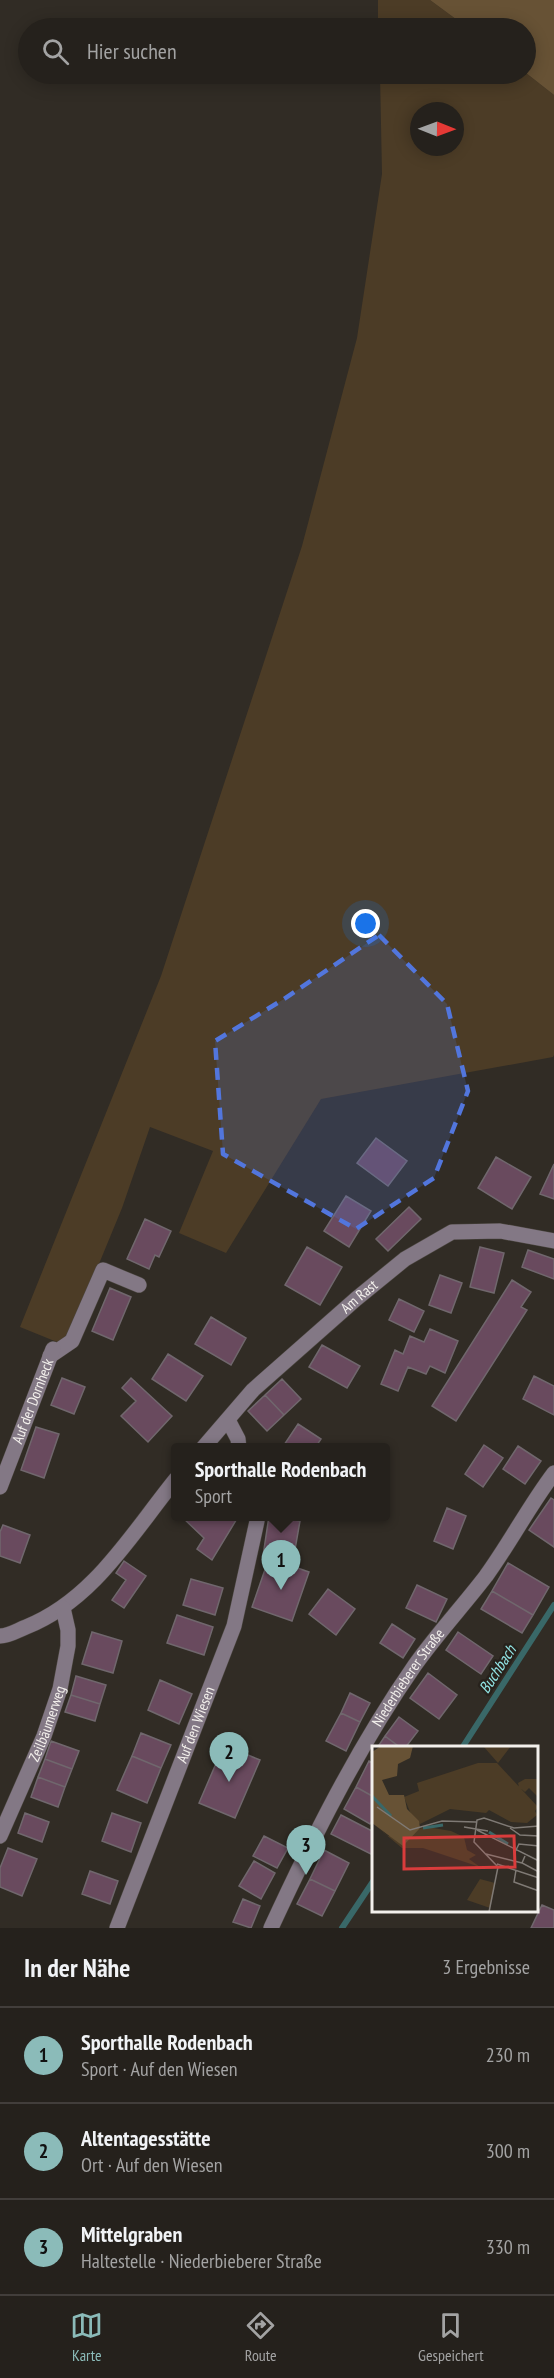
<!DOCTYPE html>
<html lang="de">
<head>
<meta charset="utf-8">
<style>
  :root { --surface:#25211c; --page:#2d2925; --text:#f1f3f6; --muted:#a3a3a3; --line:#423e3b; --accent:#8bbbb9 }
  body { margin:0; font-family:"PT Sans Narrow",sans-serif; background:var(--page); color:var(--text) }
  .compass { position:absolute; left:410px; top:102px; width:54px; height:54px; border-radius:50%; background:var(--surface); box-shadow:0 3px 15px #0003; rotate:91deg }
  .you { position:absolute; left:366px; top:924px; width:21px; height:21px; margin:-15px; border:4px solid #fff; border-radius:50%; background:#1a73e8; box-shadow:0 0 0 9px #1a73e833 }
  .badge { display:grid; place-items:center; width:39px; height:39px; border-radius:50%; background:var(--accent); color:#111; font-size:20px; font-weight:700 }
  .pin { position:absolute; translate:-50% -50px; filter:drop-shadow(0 2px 3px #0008) }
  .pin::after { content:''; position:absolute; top:32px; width:21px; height:18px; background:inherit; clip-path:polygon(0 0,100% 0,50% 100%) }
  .popup { position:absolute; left:171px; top:1443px; width:219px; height:78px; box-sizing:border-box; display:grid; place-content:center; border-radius:6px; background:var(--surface); filter:drop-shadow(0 2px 4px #0005); font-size:20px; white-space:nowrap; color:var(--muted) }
  .popup b { font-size:22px; color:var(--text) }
  .popup::after { content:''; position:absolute; left:50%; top:100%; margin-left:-12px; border:12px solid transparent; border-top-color:var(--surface) }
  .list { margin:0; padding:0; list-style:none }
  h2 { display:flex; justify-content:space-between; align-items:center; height:78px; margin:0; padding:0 24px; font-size:26px }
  h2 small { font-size:20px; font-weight:400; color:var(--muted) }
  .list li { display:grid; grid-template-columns:39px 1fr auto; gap:18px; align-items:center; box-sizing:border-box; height:96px; padding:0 24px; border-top:2px solid var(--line) }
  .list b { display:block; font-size:22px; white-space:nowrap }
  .list p { margin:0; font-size:20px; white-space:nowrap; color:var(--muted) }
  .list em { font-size:20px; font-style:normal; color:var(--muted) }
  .icon { flex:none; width:33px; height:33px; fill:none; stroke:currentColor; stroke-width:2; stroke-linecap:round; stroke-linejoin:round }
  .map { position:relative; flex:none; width:554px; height:1928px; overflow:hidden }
  .search { position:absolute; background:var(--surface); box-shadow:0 3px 15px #0003; left:18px; right:18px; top:18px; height:66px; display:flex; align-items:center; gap:15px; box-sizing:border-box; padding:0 21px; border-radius:33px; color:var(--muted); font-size:22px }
  .sheet { height:366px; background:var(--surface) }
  nav { display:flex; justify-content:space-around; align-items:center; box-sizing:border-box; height:84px; border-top:2px solid var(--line); background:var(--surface); font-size:16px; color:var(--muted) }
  nav a { display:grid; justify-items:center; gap:3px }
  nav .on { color:var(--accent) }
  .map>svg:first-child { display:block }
</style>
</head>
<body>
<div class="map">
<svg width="554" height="1928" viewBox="0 0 554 1928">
  <rect width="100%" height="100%" fill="#312c25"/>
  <!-- green -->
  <path fill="#4c3c26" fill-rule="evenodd" d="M 378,0 L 430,0 L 468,28 L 378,28 Z
    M 526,73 L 554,95 L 554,1055 L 553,1057 L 321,1099 L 226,1253 L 179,1233 L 213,1151 L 150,1127 L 122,1208 L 68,1339 L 57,1342 L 20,1327 L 161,976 L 302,546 L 357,338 L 382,174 L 380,74 ZM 419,111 L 455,111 L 455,147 L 419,147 Z"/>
  <!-- forest -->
  <path fill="#675235" d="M 430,0 L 554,0 L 554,95 L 526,73 L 526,28 L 468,28 Z"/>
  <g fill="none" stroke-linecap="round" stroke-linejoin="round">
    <!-- stream -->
    <path stroke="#396868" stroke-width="6" d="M 462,1748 L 554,1605
      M 342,1928 L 374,1880"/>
  </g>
  <!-- building -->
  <path fill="#694a5e" stroke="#70676d" stroke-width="1.5" d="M 376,1138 L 407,1161 L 388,1186 L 357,1163 Z
    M 496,1157 L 531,1177 L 512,1209 L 478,1188 Z
    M 554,1164 L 554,1199 L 540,1194 Z
    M 346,1196 L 371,1211 L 349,1247 L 324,1231 Z
    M 409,1207 L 421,1219 L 388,1251 L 376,1239 Z
    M 145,1219 L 171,1231 L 159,1257 L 155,1255 L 149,1269 L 127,1259 Z
    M 307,1247 L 342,1267 L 320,1305 L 285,1285 Z
    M 480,1247 L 504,1253 L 494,1293 L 470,1287 Z
    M 528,1250 L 554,1259 L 554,1279 L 522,1267 Z
    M 440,1275 L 462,1283 L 451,1313 L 429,1305 Z
    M 512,1280 L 531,1292 L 521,1307 L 527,1310 L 456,1421 L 432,1406 Z
    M 110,1288 L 131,1297 L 113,1340 L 92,1331 Z
    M 399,1299 L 424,1311 L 414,1332 L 389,1320 Z
    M 211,1317 L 246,1338 L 231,1365 L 195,1344 Z
    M 430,1329 L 458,1341 L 445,1373 L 430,1366 L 426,1374 L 408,1367 L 398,1391 L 381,1384 L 395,1350 L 403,1354 L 410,1336 L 424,1342 Z
    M 322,1345 L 360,1366 L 347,1388 L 309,1367 Z
    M 168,1354 L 203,1376 L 186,1401 L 152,1379 Z
    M 534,1376 L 554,1386 L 554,1415 L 523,1399 Z
    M 62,1378 L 85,1387 L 74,1414 L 51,1405 Z
    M 131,1378 L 172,1416 L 148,1442 L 121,1416 L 136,1401 L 122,1388 Z
    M 282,1379 L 301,1399 L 284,1415 L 265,1395 Z
    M 265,1395 L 284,1415 L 267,1431 L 248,1411 Z
    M 298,1424 L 321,1439 L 315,1448 L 282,1448 Z
    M 36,1427 L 59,1434 L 44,1478 L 21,1470 Z
    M 484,1445 L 503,1458 L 483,1487 L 465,1474 Z
    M 518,1446 L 541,1461 L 525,1484 L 503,1469 Z
    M 551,1498 L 554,1500 L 554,1547 L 529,1530 Z
    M 447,1508 L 466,1516 L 453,1549 L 434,1541 Z
    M 181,1516 L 238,1516 L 238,1517 L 212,1560 L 197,1549 L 204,1538 Z
    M 269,1516 L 300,1521 L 293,1561 L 263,1556 Z
    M 3,1525 L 30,1535 L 20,1563 L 0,1556 L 0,1532 Z
    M 269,1558 L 309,1572 L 292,1621 L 252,1607 Z
    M 124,1561 L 146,1576 L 124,1608 L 112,1600 L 126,1580 L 116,1573 Z
    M 508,1563 L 549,1587 L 533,1615 L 492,1591 Z
    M 191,1579 L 223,1588 L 215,1615 L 183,1605 Z
    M 417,1585 L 447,1599 L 436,1622 L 406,1608 Z
    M 328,1589 L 355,1609 L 336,1635 L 309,1614 Z
    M 492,1591 L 533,1615 L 522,1633 L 481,1609 Z
    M 177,1615 L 213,1627 L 204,1655 L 167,1643 Z
    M 392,1624 L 415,1639 L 403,1658 L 380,1643 Z
    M 92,1632 L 122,1641 L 113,1673 L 82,1664 Z
    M 458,1632 L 493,1656 L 481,1674 L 446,1650 Z
    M 428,1673 L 457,1695 L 439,1719 L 410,1698 Z
    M 76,1676 L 106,1685 L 100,1704 L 71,1695 Z
    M 160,1680 L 192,1694 L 179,1724 L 148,1710 Z
    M 350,1693 L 370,1703 L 360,1722 L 341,1713 Z
    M 71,1695 L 100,1704 L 95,1721 L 65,1712 Z
    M 341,1713 L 360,1722 L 346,1751 L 326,1741 Z
    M 399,1717 L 418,1731 L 405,1748 L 401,1748 L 385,1736 Z
    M 141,1733 L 171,1745 L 161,1768 L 132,1756 Z
    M 385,1736 L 401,1748 L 377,1748 Z
    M 51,1741 L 79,1751 L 72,1769 L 45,1759 Z
    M 224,1745 L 260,1760 L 235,1818 L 199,1803 Z
    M 132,1756 L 161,1768 L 147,1803 L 117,1790 Z
    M 45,1759 L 72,1769 L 65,1787 L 38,1777 Z
    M 369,1761 L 374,1764 L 374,1797 L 356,1787 Z
    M 38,1777 L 65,1787 L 58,1807 L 31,1797 Z
    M 356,1787 L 374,1797 L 374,1817 L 370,1824 L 344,1809 Z
    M 25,1813 L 49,1822 L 42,1842 L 18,1833 Z
    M 112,1813 L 141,1823 L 131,1852 L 102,1841 Z
    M 341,1815 L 374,1832 L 373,1855 L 331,1834 Z
    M 264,1836 L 288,1848 L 277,1868 L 253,1856 Z
    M 8,1848 L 37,1859 L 22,1896 L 0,1887 L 0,1868 Z
    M 324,1850 L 349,1863 L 335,1891 L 310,1879 Z
    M 254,1861 L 275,1873 L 261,1899 L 239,1886 Z
    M 90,1871 L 118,1881 L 110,1904 L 82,1894 Z
    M 310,1879 L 335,1891 L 322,1916 L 297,1904 Z
    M 243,1899 L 260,1906 L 251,1928 L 233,1922 Z
    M 542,1905 L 554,1910 L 554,1928 L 531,1928 Z"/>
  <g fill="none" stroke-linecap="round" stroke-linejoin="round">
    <!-- minor casing -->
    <g stroke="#4c4741" stroke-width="16">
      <g id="minor">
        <path d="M 50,1356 L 72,1341 L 103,1270 L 139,1285"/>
        <path d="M 228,1420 L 238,1439 L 239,1448"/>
        <path id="s1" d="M 203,1448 L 253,1390 L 356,1299 L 405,1259 L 452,1232 L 500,1231 L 554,1241"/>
        <path id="s2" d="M 0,1487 L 53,1349"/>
        <path d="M 0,1636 C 9,1636 18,1630 26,1627 C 94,1600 132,1533 176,1479"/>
        <path id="s3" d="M 0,1836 L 44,1736 L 60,1689 L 68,1646 L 68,1630 L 63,1608"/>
        <path id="s4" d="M 117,1928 L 234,1626 L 257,1521 L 256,1516"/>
        <path id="s5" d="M 271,1928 C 313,1837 358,1747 415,1665 C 437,1634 463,1606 486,1576 C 510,1543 529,1506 554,1473"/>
      </g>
    </g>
    <!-- minor -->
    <use href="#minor" stroke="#837885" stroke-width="15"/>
  </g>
  <!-- marked area -->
  <path fill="#5276dd" fill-opacity="0.2" stroke="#5276dd" stroke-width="4.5" stroke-dasharray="12 8" stroke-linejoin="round" d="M 379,935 L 447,1004 L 468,1091 L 434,1178 L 356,1229 L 223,1154 L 215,1041 L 284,999 Z"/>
  <g text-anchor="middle" stroke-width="5" stroke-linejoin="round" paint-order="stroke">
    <!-- street labels -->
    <g font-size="15" fill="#f3f0ec" stroke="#27221c">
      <text dy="5" stroke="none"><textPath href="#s1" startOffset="218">Am Rast</textPath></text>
      <text dy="5" stroke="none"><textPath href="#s2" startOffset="92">Auf der Dornheck</textPath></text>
      <text dy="5" stroke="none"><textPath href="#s5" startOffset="286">Niederbieberer Straße</textPath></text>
      <text dy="5" stroke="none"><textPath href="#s3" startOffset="122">Zeilbäumerweg</textPath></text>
      <text dy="5" stroke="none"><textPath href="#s4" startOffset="218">Auf den Wiesen</textPath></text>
    </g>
    <!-- water labels -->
    <g font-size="16" font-style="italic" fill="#93e7e7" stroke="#27221c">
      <text transform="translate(497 1669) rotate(-57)" y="6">Buchbach</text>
    </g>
  </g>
  <!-- overview -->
  <g transform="translate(372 1746)">
    <rect width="166" height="166" fill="#312c25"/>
    <path d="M 139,0 L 126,17 L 112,1 L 113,0 ZM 106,17 L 125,17 L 166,61 L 163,65 L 165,69 L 155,77 L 139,76 L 117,64 L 114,67 L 78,63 L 48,78 L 40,71 L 32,51 L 47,45 L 45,37 ZM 153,33 L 166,33 L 166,51 L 157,42 L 153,46 L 147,41 L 146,37 ZM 0,77 L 16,90 L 55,81 L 79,85 L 92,91 L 95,104 L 104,109 L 97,113 L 108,121 L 51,102 L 30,102 ZM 108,133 L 123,137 L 118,162 L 95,154 Z" fill="#4c3c26"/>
    <path d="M 9,0 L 41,0 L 38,12 L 26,18 L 25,30 L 10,34 L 17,49 L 32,49 L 35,63 L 47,75 L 48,82 L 31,100 L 0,77 L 0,6 Z" fill="#675235"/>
    <path fill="none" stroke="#396868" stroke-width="3" d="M 0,50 L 19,70M 51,82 L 71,79M 117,86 L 136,98"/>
    <path fill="none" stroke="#7f7a75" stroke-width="1.5" d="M 5,61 L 38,84 L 70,75 L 104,76M 92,81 L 116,85M 138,82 L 148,89 L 167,90M 105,84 L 167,115M 143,106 L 147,98 L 167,100M 114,108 L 150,117M 153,110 L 150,117 L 167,126M 125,118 L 167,132M 144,124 L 142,136 L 167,145M 117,166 L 126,121 L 102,96 L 105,74 L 112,72 L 142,82 L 167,80"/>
    <path fill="#d93c3c" fill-opacity="0.15" stroke="#d93c3c" stroke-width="3" d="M 142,90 L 143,121 L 32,123 L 32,92 Z"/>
    <rect width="166" height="166" fill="none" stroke="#f3f0ec" stroke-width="3"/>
  </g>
</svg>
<svg class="compass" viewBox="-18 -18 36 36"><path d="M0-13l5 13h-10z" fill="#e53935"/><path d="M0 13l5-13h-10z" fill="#a3a3a3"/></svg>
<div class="you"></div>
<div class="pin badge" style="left:281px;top:1590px">1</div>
<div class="popup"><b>Sporthalle Rodenbach</b>Sport</div>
<div class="pin badge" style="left:229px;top:1782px">2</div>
<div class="pin badge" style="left:306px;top:1875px">3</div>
<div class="search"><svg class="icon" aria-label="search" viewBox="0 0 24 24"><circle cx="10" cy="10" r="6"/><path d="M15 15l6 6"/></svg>Hier suchen</div>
</div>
<section class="sheet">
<h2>In der Nähe<small>3 Ergebnisse</small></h2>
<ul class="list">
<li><span class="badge">1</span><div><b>Sporthalle Rodenbach</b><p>Sport · Auf den Wiesen</p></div><em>230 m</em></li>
<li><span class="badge">2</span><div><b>Altentagesstätte</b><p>Ort · Auf den Wiesen</p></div><em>300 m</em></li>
<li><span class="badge">3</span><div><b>Mittelgraben</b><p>Haltestelle · Niederbieberer Straße</p></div><em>330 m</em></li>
</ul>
</section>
<nav>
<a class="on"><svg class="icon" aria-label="map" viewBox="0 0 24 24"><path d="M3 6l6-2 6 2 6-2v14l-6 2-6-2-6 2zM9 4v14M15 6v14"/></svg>Karte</a>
<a><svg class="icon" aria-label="directions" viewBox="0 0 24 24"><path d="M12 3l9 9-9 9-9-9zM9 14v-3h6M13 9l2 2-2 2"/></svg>Route</a>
<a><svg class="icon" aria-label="saved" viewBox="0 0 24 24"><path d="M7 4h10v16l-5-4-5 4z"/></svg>Gespeichert</a>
</nav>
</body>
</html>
